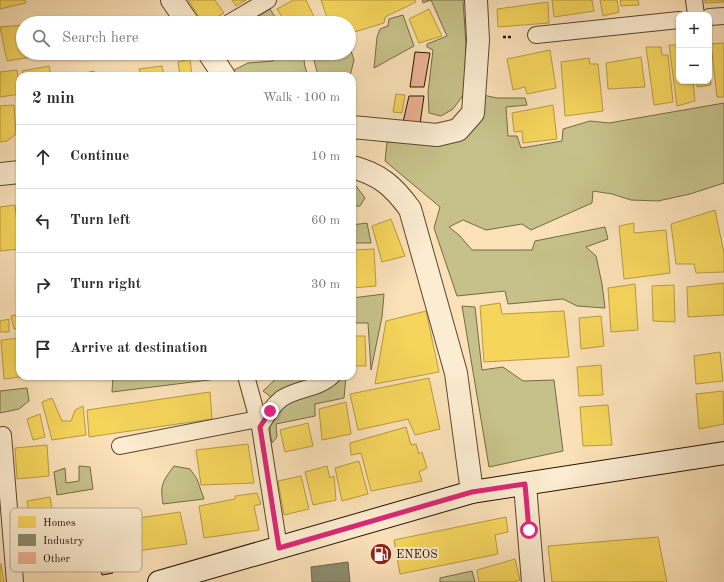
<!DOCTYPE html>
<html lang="en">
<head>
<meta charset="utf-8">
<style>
  :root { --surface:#fff; --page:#f7f7f7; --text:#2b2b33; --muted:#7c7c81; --line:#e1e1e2 }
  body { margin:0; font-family:"Old Standard TT",serif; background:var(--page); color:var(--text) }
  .controls { position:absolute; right:12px; top:12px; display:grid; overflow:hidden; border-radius:8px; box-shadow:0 1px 3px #0004 }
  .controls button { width:36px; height:36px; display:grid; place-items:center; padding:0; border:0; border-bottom:1px solid var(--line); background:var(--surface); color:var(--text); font:20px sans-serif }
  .stop { position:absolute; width:12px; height:12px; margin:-9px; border:3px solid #db2777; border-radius:50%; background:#fff }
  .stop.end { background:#db2777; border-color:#fff; box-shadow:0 1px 4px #0008 }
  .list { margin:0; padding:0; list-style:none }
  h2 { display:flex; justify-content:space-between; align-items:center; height:52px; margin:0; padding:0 16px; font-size:17px }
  h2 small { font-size:13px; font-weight:400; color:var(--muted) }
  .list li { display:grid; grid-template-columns:26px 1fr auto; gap:12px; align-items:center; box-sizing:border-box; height:64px; padding:0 16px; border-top:1px solid var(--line) }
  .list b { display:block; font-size:15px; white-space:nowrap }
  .list em { font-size:13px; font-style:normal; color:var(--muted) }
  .icon { flex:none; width:22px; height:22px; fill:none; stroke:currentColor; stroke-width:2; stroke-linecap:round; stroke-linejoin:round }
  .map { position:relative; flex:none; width:724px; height:582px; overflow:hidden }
  .search { position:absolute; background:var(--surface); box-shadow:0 1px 3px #0004; left:16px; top:16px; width:340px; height:44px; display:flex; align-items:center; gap:10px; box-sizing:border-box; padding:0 14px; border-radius:22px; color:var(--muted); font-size:15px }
  .panel { position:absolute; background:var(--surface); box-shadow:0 1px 3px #0004; left:16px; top:72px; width:340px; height:308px; border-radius:12px }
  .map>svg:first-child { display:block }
</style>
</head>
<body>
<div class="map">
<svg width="724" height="582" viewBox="0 0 724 582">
  <rect width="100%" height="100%" fill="#fbe1b8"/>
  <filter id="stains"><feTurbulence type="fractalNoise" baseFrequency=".005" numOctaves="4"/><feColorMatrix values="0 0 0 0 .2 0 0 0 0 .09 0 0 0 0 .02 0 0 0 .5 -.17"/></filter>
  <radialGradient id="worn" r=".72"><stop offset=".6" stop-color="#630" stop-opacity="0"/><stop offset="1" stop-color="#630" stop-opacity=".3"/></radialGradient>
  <!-- green -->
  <path fill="#c6c18a" stroke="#756a45" d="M 422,0 L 463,0 L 466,44 L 464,94 L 453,109 L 441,116 L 429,113 L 428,92 L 433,50 L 427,47 L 427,44 L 447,36 L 431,0 L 423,3 Z
    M 270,9 L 279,23 L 247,23 Z
    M 403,15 L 414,46 L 374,68 L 377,37 L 380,29 L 388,26 L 389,19 Z
    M 349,45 L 354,60 L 350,76 L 318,75 L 312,53 L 349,53 Z
    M 273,53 L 303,53 L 305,67 L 308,76 L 233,76 L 230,72 L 248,63 L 273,61 Z
    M 483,95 L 497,98 L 525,98 L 527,105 L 506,107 L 508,136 L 517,136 L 521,148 L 562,141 L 563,129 L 590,121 L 609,123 L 724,103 L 724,183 L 690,194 L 658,201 L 631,200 L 612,194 L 593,191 L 592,203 L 531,230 L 522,224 L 486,230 L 463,220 L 449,227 L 459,235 L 472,250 L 532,250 L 535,241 L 605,227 L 608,239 L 586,247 L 596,256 L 602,284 L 605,308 L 577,306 L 563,299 L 508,304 L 505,291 L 457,296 L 434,228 L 440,207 L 385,161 L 387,142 L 440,143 Z
    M 352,183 L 354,183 L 365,198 L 360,206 L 352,206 Z
    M 367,223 L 371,243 L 352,243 L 352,225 Z
    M 384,294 L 382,317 L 371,370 L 368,323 L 352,323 L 352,298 Z
    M 462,306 L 475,307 L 482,370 L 503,367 L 523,381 L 554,380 L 563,451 L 489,467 Z
    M 113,376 L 233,376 L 233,377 L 112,392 Z
    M 279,376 L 319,376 L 285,389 L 271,397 L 263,391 Z
    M 337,376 L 346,376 L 344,398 L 315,404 L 315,416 L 276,424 L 277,437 L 272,443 C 270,433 268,424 273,415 C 280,401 322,384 337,376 Z
    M 27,388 L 29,401 L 19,409 L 0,413 L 0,391 Z
    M 79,466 L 90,467 L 93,489 L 57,495 L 54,472 L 65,468 L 66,483 L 79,481 Z
    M 174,466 L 190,469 L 197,479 L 204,499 L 163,504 C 160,485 162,482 174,466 Z
    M 472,571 L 475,582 L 440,582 L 440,578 Z"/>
  <!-- homes -->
  <path fill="#f6d55c" stroke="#b79b40" d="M 0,0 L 25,0 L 26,3 L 0,9 Z
    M 188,0 L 215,0 L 224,13 L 206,23 L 203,23 Z
    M 232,0 L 246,0 L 236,6 Z
    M 293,0 L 306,0 L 317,23 L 286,23 L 277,9 Z
    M 321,0 L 415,0 L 416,2 L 385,17 L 384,23 L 351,33 L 349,30 L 349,23 L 345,23 L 344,20 L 339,23 L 329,23 Z
    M 552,0 L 592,0 L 594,11 L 554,17 Z
    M 600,0 L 617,0 L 619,12 L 603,16 Z
    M 620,0 L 638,0 L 639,5 L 621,6 Z
    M 705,0 L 724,0 L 724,2 L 705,3 Z
    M 548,2 L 549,23 L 498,27 L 497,9 Z
    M 429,9 L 442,36 L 419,43 L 409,19 Z
    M 23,25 L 23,53 L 44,53 L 44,55 L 7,61 L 0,27 Z
    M 724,43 L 724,97 L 717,97 L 711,44 Z
    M 669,45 L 679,45 L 679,81 L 693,81 L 695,101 L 677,106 Z
    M 646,47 L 661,47 L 662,55 L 668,55 L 673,102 L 654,105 Z
    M 550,50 L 556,88 L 527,94 L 525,87 L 513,90 L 507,59 Z
    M 245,53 L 270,53 L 270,57 L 245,57 Z
    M 641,57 L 645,87 L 608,89 L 606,63 Z
    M 589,58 L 590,64 L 598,64 L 603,111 L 565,116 L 561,62 Z
    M 190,59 L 192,76 L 180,76 L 178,62 Z
    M 709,62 L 711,85 L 697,87 L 697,81 L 709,81 Z
    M 49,66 L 51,76 L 23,76 L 22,71 Z
    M 162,66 L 164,76 L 141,76 L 139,69 Z
    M 17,70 L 20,94 L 0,97 L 0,72 Z
    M 94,71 L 95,76 L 71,76 Z
    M 396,94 L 405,95 L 402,113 L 393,112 Z
    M 14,105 L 16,134 L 7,141 L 0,142 L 0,106 Z
    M 553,105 L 557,139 L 523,143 L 522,131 L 514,132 L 512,113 Z
    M 15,205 L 20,249 L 0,251 L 0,207 Z
    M 715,210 L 724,253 L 724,272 L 696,273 L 694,264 L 676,264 L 671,224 Z
    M 391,219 L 405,256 L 382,262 L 372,226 Z
    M 634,223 L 634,233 L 666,230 L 670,273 L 624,279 L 619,226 Z
    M 374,249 L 376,286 L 352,288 L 352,250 Z
    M 724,283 L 724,315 L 688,317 L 687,287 Z
    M 635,284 L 638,330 L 611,332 L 608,288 Z
    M 674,285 L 675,322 L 653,321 L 652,286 Z
    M 500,303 L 502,314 L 564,311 L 569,357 L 484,362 L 480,306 Z
    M 426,311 L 439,372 L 375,384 L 386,321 Z
    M 20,314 L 20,332 L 18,328 L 14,329 L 11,316 Z
    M 601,316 L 604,346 L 581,349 L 579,318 Z
    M 9,319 L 9,332 L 0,332 L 0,321 Z
    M 352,336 L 365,336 L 366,366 L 352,366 Z
    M 20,338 L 20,376 L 27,376 L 4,379 L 1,340 Z
    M 720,352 L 723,381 L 696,384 L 694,356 Z
    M 601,365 L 603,395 L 579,396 L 577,367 Z
    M 429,378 L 440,429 L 415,435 L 408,419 L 358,430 L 350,394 Z
    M 723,391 L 724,424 L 699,429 L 696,394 Z
    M 210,392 L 212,419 L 89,437 L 87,410 Z
    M 52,398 L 62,421 L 71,421 L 75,410 L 83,406 L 86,435 L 52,440 L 42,402 Z
    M 346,402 L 351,434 L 322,440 L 319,409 Z
    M 608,405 L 612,445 L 583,446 L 580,407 Z
    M 40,414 L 45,437 L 33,440 L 27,419 Z
    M 308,423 L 313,446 L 285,452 L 280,430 Z
    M 406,427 L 411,445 L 416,444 L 419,454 L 422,452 L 427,468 L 419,472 L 422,481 L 371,491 L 361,453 L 351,455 L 350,443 Z
    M 248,444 L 254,483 L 201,485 L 196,450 Z
    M 47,445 L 49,476 L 17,479 L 15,448 Z
    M 359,461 L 368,494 L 342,501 L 335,468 Z
    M 327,466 L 330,478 L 334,476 L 336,500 L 313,505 L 305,472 Z
    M 301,476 L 309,509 L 284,515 L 278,481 Z
    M 257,493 L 261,504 L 254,506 L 259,530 L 204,538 L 199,506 L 235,499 L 235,496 Z
    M 50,497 L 56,535 L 32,538 L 27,501 Z
    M 180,512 L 187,544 L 115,554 L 111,522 Z
    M 506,517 L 508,532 L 495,535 L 498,554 L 400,574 L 394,540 Z
    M 658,537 L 667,582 L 552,582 L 548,546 Z
    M 515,559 L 520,580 L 513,582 L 479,582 L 477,570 Z
    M 0,564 L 1,564 L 4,582 L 0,582 Z"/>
  <!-- industry -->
  <path fill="#8c8c6e" stroke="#6d684d" d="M 348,562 L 350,582 L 312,582 L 311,567 Z"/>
  <!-- building -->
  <path fill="#edb294" stroke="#241300" d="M 415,52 L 430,53 L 424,87 L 410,87 Z
    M 409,96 L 424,96 L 420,124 L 403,122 Z
    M 111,560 L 113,573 L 102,575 L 99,564 Z"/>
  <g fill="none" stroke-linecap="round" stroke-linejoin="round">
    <!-- lane casing -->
    <g stroke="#5a462e" stroke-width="18">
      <path id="lane" d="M 694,0 L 696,15
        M 709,17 L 724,16
        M 229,23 L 268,0
        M 536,35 L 679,20
        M 246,376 L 260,427 L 279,548
        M 260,427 C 266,417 271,407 281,399 C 296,388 317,390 332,376
        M 3,435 L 15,582
        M 120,446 L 258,419"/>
    </g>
    <!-- street casing -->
    <g stroke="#5a462e" stroke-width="24">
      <path id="street" d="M 172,0 L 188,23
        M 209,53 L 224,76
        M 352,127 L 437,135 L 458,130 L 473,113 L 478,40 L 476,0
        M 352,167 C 380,174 394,187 410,209 L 456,373 L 472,492
        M 0,174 L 20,172
        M 525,485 L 533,582"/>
    </g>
    <!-- secondary casing -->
    <g stroke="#241300" stroke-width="24">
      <path id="secondary" d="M 159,582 L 472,492 L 724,453"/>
    </g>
    <!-- path -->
    <path stroke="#241300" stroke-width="2.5" stroke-dasharray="3 2" stroke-linecap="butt" d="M 503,37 L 513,37"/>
    <!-- lane -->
    <use href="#lane" stroke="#fcecd1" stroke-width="16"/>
    <!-- street -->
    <use href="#street" stroke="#fcecd1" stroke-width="22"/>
    <!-- secondary -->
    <use href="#secondary" stroke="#fcecd1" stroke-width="22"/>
  </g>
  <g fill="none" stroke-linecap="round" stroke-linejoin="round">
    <!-- route -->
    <path stroke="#db2777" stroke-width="5" d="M 270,411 L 260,427 L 279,548 L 472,492 L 525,484 L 529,530"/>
  </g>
  <!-- icons -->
  <defs>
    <g id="fuel-disc" transform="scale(1.15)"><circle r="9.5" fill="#8f2418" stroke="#fcecd1"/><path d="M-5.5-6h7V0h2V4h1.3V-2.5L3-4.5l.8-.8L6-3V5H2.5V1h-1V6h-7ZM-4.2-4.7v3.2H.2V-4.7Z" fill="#fff"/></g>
  </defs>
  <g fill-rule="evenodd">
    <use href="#fuel-disc" x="381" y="554"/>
  </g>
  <g text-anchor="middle" stroke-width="4" stroke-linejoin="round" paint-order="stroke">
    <!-- poi labels -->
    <g font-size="12" fill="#241300" stroke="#fcecd1" text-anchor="start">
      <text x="396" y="558">ENEOS</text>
    </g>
  </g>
  <!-- legend -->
  <rect x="10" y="508" width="132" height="64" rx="6" fill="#fcecd1" stroke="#bbab92" stroke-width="1"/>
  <rect x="18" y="516" width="18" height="12" fill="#f6d55c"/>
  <rect x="18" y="534" width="18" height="12" fill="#8c8c6e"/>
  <rect x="18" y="552" width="18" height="12" fill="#edb294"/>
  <g font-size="11" fill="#241300">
    <text x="43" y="526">Homes</text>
    <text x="43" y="544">Industry</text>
    <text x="43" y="562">Other</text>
  </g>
  <rect width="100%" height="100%" filter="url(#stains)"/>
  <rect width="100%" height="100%" fill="url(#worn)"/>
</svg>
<div class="controls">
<button>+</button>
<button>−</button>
</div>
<div class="stop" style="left:529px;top:530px"></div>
<div class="stop end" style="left:270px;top:411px"></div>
<div class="search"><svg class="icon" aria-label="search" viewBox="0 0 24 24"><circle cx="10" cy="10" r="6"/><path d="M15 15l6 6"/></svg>Search here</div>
<section class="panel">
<h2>2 min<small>Walk · 100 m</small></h2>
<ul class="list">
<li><svg class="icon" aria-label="ahead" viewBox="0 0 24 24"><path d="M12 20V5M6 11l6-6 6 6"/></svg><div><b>Continue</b></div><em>10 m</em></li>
<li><svg class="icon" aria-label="left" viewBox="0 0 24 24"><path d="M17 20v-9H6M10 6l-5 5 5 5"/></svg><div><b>Turn left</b></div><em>60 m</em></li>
<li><svg class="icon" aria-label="right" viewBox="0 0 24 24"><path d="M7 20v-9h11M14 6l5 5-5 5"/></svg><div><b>Turn right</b></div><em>30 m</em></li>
<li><svg class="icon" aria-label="arrive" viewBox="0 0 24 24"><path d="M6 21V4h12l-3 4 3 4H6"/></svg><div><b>Arrive at destination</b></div></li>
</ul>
</section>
</div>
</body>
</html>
